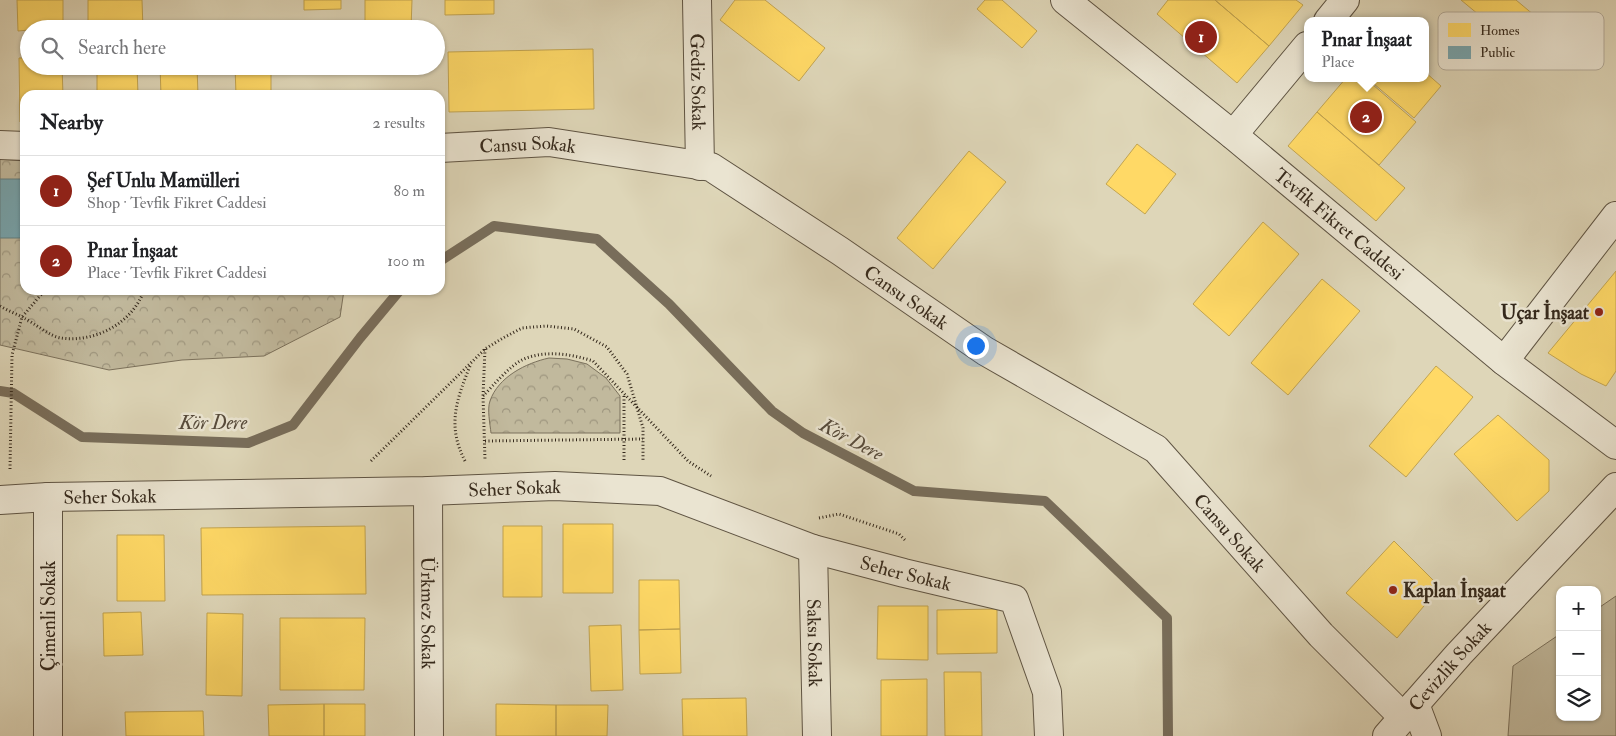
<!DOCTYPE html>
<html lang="en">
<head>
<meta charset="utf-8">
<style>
  :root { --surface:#fff; --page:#f2f2f2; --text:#202124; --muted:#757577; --line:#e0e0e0; --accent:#8f2418 }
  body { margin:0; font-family:"IM FELL Double Pica",serif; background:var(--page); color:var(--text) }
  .controls { position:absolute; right:15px; bottom:15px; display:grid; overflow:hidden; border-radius:10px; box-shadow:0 1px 4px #0004 }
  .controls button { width:45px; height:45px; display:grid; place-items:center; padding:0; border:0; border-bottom:1px solid var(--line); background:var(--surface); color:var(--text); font:25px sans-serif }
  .you { position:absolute; left:975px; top:345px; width:18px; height:18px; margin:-12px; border:4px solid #fff; border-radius:50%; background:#1a73e8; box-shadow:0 0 0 8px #1a73e833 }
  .badge { display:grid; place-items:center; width:32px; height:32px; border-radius:50%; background:var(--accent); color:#fff; font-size:16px; font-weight:700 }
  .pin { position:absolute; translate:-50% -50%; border:2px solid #fff; box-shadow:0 1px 5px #0006 }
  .popup { position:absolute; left:1304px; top:17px; width:125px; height:65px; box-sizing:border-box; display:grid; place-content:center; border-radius:10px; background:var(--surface); filter:drop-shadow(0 1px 4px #0005); font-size:16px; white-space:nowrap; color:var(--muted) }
  .popup b { font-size:19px; color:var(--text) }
  .popup::after { content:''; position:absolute; left:50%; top:100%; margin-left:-10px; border:10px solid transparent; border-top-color:var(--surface) }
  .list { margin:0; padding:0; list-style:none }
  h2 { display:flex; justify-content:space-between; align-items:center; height:65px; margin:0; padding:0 20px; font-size:21px }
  h2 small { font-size:16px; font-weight:400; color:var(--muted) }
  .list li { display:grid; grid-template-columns:32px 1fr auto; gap:15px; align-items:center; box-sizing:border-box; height:70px; padding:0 20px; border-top:1px solid var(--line) }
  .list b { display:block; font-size:19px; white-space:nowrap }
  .list p { margin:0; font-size:16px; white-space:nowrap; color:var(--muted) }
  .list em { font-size:16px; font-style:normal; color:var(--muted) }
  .icon { flex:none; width:28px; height:28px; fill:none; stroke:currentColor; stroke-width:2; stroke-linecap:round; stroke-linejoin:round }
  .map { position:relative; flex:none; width:1616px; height:736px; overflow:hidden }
  .search { position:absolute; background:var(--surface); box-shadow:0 1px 4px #0004; left:20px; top:20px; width:425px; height:55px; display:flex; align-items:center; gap:12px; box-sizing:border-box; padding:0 18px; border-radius:28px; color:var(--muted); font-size:19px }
  .panel { position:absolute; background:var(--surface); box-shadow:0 1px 4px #0004; left:20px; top:90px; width:425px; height:205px; border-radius:15px }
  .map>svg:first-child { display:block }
</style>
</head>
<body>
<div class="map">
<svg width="1616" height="736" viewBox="0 0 1616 736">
  <defs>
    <pattern id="park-crowns" width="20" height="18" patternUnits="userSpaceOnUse" patternTransform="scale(1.25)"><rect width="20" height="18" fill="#c1b99d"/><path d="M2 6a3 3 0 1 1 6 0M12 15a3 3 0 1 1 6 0" fill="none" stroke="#9e967f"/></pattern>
  </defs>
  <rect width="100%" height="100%" fill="#ded6b8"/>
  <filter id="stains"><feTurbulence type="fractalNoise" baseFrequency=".004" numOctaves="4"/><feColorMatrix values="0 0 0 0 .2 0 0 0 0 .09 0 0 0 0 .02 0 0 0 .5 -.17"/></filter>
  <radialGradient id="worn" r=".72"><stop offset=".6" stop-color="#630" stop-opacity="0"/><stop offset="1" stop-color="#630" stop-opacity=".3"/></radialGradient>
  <!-- grass -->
  <path fill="#c1b99d" stroke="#7b715c" d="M 1616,596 L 1616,736 L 1508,736 L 1513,666 L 1560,634 L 1560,717 L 1597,717 L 1597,609 Z"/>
  <!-- park -->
  <path fill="url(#park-crowns)" stroke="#7b715c" d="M 0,159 L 25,161 L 25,290 L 344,290 L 340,317 L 264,356 L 182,360 L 109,370 L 0,345 Z
    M 549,358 L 567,359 L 587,364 L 606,378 L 620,396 L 620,433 L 491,433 C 490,424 487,409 490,401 C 498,377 526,363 549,358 Z"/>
  <!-- homes -->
  <path fill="#ffd966" stroke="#c2a450" d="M 17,0 L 63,0 L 63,29 L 29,29 L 29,30 L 18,31 Z
    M 88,0 L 142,0 L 143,29 L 88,29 Z
    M 304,0 L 341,0 L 341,9 L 304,10 Z
    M 365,0 L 412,0 L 411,29 L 365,29 Z
    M 445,0 L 494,0 L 494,14 L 445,15 Z
    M 735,0 L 765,0 L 825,48 L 799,81 L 720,20 Z
    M 985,0 L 1002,0 L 1037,31 L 1022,48 L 977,9 Z
    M 1168,0 L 1215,0 L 1269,46 L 1237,83 L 1157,14 Z
    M 1215,0 L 1296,0 L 1303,5 L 1269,46 Z
    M 1461,0 L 1516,0 L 1547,26 L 1525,53 Z
    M 593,49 L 594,109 L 449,112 L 448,52 Z
    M 19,58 L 29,58 L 29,66 L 62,66 L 63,95 L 25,95 L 25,121 L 20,122 Z
    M 97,66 L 137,66 L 138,95 L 97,95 Z
    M 160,66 L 197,66 L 198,95 L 161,95 Z
    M 235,66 L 271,66 L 271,95 L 236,95 Z
    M 1425,72 L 1441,86 L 1414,118 L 1367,78 L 1425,78 Z
    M 1346,78 L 1365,78 L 1416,122 L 1379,165 L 1317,112 Z
    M 1317,112 L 1405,188 L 1376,221 L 1288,146 Z
    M 1137,144 L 1176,174 L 1145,214 L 1106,184 Z
    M 969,151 L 1006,182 L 933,269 L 897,238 Z
    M 1263,222 L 1299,254 L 1229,336 L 1193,304 Z
    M 1616,271 L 1616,371 L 1606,386 L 1581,374 L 1548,353 Z
    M 1322,279 L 1360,311 L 1288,395 L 1251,363 Z
    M 1436,366 L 1473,397 L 1406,477 L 1369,446 Z
    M 1498,415 L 1549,460 L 1549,491 L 1517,521 L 1454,454 Z
    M 563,524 L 613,524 L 613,593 L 563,593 Z
    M 365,526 L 366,594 L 202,595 L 201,528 Z
    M 503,526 L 542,526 L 542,597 L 503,597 Z
    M 117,535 L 164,535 L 165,601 L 117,601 Z
    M 1394,541 L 1440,587 L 1397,638 L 1346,593 Z
    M 639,580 L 679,580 L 680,629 L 639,630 Z
    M 878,606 L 928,606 L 928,660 L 877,659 Z
    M 997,609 L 997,653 L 937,654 L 937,610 Z
    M 141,612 L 143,655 L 104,656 L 103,613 Z
    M 207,613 L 243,614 L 242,696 L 206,695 Z
    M 280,618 L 365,618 L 364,690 L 280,690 Z
    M 621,625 L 623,690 L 591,691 L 589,626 Z
    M 680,629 L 681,673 L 640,674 L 639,630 Z
    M 944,672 L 981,672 L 982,736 L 945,736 Z
    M 927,679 L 927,736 L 881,736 L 881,680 Z
    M 746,698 L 747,736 L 683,736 L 682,699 Z
    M 324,704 L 365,704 L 365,736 L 324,736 Z
    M 324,704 L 324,736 L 269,736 L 268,705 Z
    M 496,704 L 556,705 L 556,736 L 496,736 Z
    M 556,705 L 608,705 L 607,736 L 556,736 Z
    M 203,711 L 204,736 L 126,736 L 125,712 Z"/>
  <!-- public -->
  <path fill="#76a5af" stroke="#628083" d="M 0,179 L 25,179 L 25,238 L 0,238 Z"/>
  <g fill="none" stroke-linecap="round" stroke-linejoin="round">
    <!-- stream -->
    <path stroke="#786d5a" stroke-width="10" d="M 440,261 L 494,226 L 597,239 L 669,304 L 772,411 L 803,433 L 914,491 L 1045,501 L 1167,618 L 1168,736
      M 0,391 L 13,393 L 82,437 L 248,443 L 293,425 L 360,338 L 400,290"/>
    <!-- minor casing -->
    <g stroke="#5f5443" stroke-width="30">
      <g id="minor">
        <path id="s1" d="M 697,0 L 700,166"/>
        <path id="s2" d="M 1065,0 L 1233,135 L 1504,361 L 1616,445"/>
        <path d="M 1328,21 L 1345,0"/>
        <path d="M 1233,135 L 1307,46"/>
        <path d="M 0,145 L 25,146"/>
        <path id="s3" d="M 440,148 L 549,142 L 711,167 L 840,251 L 985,351 L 1156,449 L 1321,635 L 1403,717"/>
        <path d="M 1504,361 L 1616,216"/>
        <path id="s4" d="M 428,491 L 429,736"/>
        <path d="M 48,497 L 48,736"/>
        <path id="s5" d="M 0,500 L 48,497 L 428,491 L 555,486 L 660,491 L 813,549 L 904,573 L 1014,599 L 1047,692 L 1049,736"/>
        <path id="s6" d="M 813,549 L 817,736"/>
        <path d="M 1415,704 L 1427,736"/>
        <path id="s7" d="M 1387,736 L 1459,654 L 1616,487"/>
      </g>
    </g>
    <!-- path -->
    <path stroke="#35291c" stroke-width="3" stroke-dasharray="1 2.5" stroke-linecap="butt" d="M 0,306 C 8,311 17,314 24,318 C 34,323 51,337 61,338 C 95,343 133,323 144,290
      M 485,349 L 483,396 L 485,460
      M 483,396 C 494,385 510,365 524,359 C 546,350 571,354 593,361 L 688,461 L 711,476
      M 485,441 L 643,439
      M 624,460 L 624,394
      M 371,461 L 485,349 L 503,338 L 522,328 L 546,326 L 574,329 L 607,347 L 627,374 L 643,428 L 643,460
      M 465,461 C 447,426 456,401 470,366
      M 10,469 L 12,355 L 22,317 L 45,290
      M 819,518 L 839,514 L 899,534 L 906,541"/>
    <!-- minor -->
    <use href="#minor" stroke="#eae4d1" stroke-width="28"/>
  </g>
  <!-- markers -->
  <g fill="#8f2418" stroke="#eae4d1" stroke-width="2">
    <circle cx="1599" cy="312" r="5"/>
    <circle cx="1393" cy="590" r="5"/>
  </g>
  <g text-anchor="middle" stroke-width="5" stroke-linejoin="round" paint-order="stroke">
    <!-- street labels -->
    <g font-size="19" fill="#35291c" stroke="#eae4d1">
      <text dy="7" stroke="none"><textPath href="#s1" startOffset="82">Gediz Sokak</textPath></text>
      <text dy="7" stroke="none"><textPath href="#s3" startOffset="88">Cansu Sokak</textPath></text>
      <text dy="7" stroke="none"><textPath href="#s2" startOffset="354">Tevfik Fikret Caddesi</textPath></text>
      <text dy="7" stroke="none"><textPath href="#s3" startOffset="508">Cansu Sokak</textPath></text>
      <text dy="7" stroke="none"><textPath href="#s5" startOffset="515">Seher Sokak</textPath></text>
      <text dy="7" stroke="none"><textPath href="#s5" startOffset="110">Seher Sokak</textPath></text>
      <text dy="7" stroke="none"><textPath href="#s3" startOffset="912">Cansu Sokak</textPath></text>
      <text dy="7" stroke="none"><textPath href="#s5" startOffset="920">Seher Sokak</textPath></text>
      <text dy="7" stroke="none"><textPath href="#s4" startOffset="122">Ürkmez Sokak</textPath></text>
      <text transform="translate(48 616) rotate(-90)" y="7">Çimenli Sokak</text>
      <text dy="7" stroke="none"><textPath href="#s6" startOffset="94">Saksı Sokak</textPath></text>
      <text dy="7" stroke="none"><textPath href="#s7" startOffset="94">Cevizlik Sokak</textPath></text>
    </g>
    <!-- poi labels -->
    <g font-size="19" font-weight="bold" fill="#35291c" stroke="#eae4d1" text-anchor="end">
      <text x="1589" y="319">Uçar İnşaat</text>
      <text x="1403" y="597" text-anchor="start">Kaplan İnşaat</text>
    </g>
    <!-- water labels -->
    <g font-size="20" font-style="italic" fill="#574b3b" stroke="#eae4d1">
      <text x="213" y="429">Kör Dere</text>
      <text transform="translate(852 439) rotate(28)" y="7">Kör Dere</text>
    </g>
  </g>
  <!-- legend -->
  <rect x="1438" y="12" width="166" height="58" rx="8" fill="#eae4d1" stroke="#b4ac9b" stroke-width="1"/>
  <rect x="1448" y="23" width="23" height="14" fill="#ffd966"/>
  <rect x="1448" y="46" width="23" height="13" fill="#76a5af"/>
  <g font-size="14" fill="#35291c">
    <text x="1480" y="35">Homes</text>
    <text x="1480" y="57">Public</text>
  </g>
  <rect width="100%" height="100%" filter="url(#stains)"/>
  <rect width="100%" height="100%" fill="url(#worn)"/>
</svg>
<div class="controls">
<button>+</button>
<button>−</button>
<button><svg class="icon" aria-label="layers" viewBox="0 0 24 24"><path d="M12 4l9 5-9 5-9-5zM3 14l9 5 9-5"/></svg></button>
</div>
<div class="you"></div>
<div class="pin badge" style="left:1201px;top:37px">1</div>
<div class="pin badge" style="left:1366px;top:117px">2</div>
<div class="popup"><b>Pınar İnşaat</b>Place</div>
<div class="search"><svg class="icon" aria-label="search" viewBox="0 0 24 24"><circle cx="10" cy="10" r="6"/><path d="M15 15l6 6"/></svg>Search here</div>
<section class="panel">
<h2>Nearby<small>2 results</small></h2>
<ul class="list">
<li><span class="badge">1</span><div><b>Şef Unlu Mamülleri</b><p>Shop · Tevfik Fikret Caddesi</p></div><em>80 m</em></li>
<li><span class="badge">2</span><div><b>Pınar İnşaat</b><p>Place · Tevfik Fikret Caddesi</p></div><em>100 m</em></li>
</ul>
</section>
</div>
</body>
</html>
